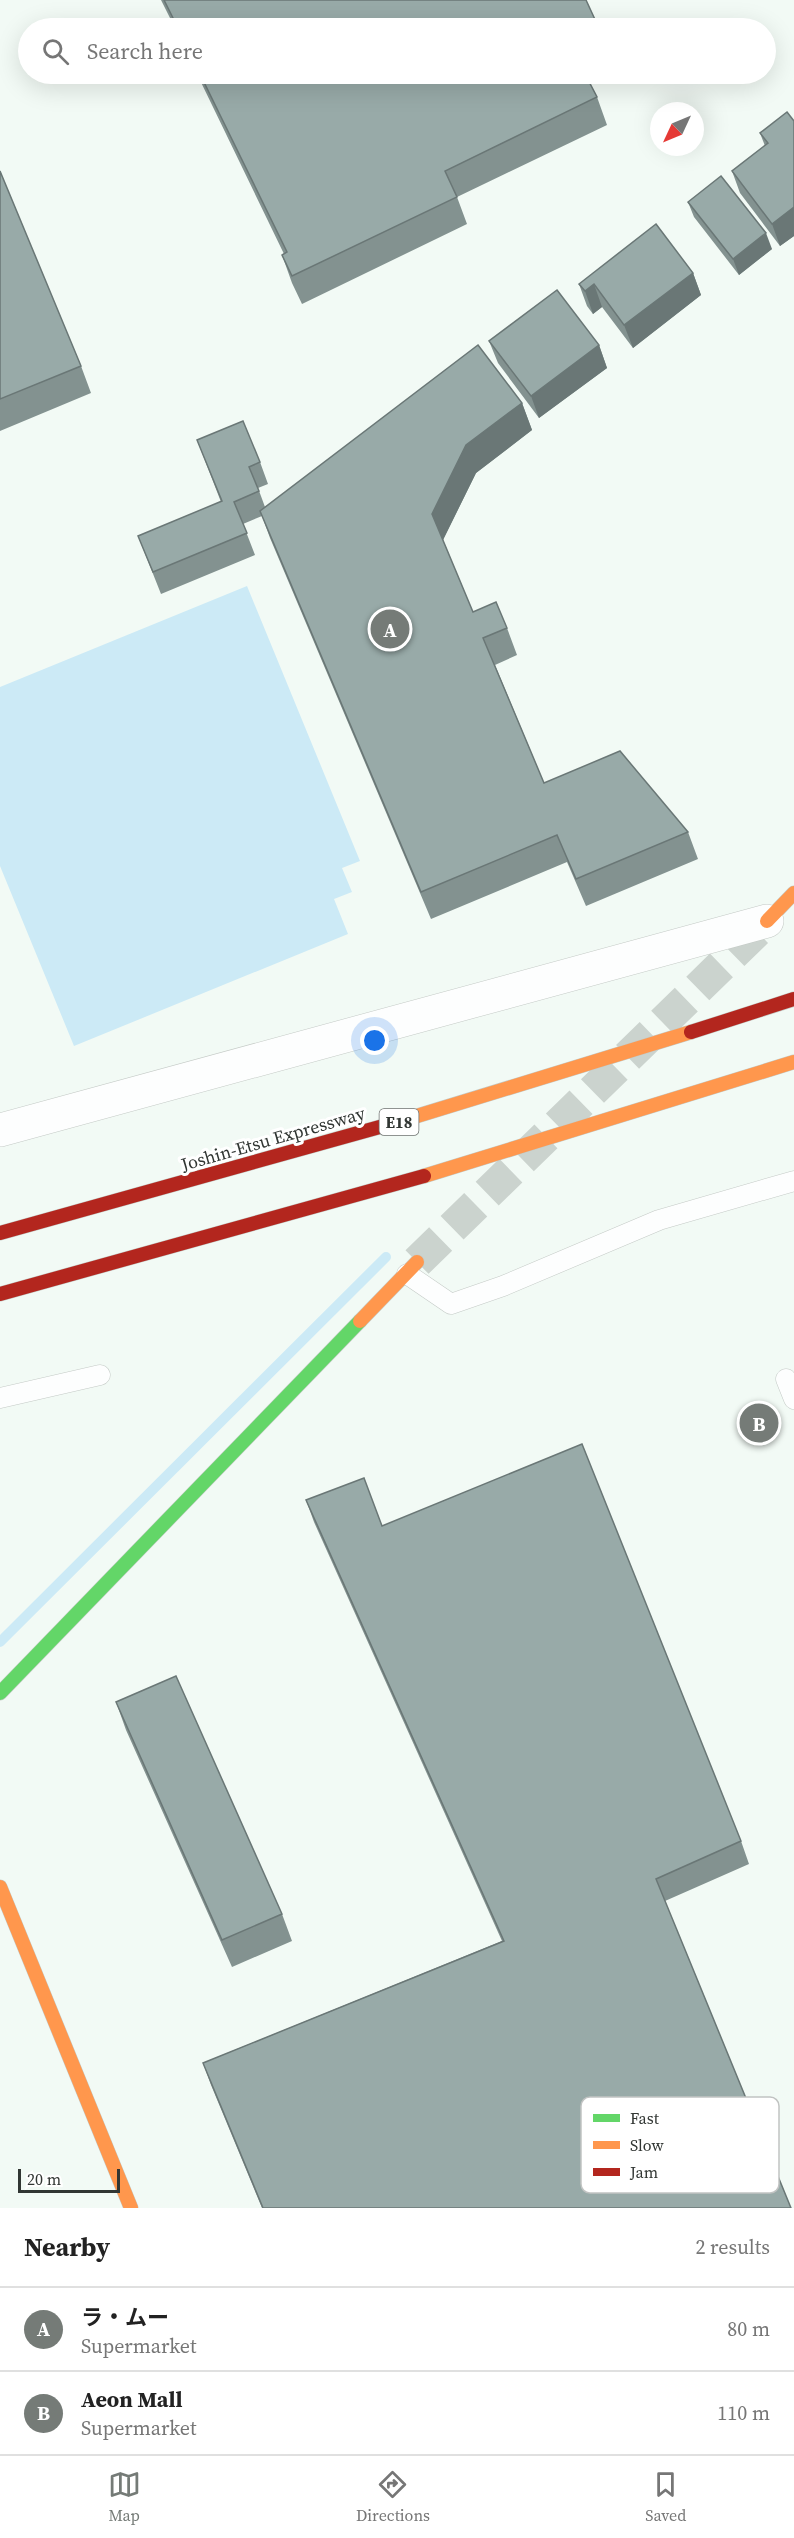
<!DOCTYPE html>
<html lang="en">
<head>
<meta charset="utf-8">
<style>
  :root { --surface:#fff; --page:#f6f6f6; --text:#222; --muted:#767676; --line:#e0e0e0; --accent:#757b77 }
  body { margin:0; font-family:"Source Serif 4","Noto Sans JP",serif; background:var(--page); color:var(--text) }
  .compass { position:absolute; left:650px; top:102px; width:54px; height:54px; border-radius:50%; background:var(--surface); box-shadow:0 6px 24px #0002; rotate:226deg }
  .scale { position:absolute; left:18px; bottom:15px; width:102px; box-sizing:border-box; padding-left:6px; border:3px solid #313633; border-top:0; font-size:16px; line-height:21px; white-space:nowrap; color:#313633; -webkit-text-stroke:4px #fff; paint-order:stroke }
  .you { position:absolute; left:375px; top:1041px; width:21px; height:21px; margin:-15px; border:4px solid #fff; border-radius:50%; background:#1a73e8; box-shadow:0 0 0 9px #1a73e833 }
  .badge { display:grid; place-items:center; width:39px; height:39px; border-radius:50%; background:var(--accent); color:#fff; font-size:20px; font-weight:700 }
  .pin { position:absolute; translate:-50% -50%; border:3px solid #fff; box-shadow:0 2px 6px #0006 }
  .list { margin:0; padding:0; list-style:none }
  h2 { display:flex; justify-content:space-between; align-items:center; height:78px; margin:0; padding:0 24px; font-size:26px }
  h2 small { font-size:20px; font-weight:400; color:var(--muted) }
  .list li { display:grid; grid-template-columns:39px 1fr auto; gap:18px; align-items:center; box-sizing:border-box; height:84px; padding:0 24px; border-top:2px solid var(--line) }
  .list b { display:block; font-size:22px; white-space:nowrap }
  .list p { margin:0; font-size:20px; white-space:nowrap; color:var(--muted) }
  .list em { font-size:20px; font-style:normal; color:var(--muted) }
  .icon { flex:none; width:33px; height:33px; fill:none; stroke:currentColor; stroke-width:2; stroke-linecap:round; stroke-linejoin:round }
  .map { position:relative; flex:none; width:794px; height:2208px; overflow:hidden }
  .search { position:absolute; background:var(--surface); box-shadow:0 6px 24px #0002; left:18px; right:18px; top:18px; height:66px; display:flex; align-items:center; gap:15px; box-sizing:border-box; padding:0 21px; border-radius:33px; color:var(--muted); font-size:22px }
  .sheet { height:246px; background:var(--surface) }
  nav { display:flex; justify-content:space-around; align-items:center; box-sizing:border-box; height:84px; border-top:2px solid var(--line); background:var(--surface); font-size:16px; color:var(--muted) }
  nav a { display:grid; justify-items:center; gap:3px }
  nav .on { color:var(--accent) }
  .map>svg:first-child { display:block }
</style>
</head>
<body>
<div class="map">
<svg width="794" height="2208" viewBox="0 0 794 2208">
  <rect width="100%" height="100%" fill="#f2faf5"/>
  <!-- water -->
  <path fill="#cceaf6" d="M 247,586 L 360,861 L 342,868 L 352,892 L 334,899 L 348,934 L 74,1046 L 0,866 L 0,687 Z"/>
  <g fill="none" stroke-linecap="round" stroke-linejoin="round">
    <!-- stream -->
    <path stroke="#cceaf6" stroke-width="10" d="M 0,1642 L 386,1257"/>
    <!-- secondary-tunnel -->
    <path stroke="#cbd3ce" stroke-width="33" stroke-dasharray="33 16" stroke-linecap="butt" d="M 417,1262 L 767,921"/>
    <!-- lane casing -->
    <g stroke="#c4cac6" stroke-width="21">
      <path id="lane" d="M 407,1274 L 451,1304 L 503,1286 L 659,1220 L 794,1181
        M 786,1379 L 794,1399
        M 0,1398 L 100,1375"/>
    </g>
    <!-- street casing -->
    <g stroke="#c4cac6" stroke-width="34">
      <path id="street" d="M 0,1130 L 767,921"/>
    </g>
    <!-- fast casing -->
    <g stroke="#c4cac6" stroke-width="15">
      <path id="fast" d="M 0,1693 L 360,1321"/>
    </g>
    <!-- slow casing -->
    <g stroke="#c4cac6" stroke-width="15">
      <path id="slow" d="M 767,921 L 794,893
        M 394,1123 L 691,1032
        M 424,1176 L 794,1062
        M 360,1321 L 417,1262
        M 0,1887 L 131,2208"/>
    </g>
    <!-- jam casing -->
    <g stroke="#c4cac6" stroke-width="15">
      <path id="jam" d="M 691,1032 L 794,999
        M 0,1233 L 394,1123
        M 0,1294 L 424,1176"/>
    </g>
    <!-- lane -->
    <use href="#lane" stroke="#fdfefe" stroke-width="20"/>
    <!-- street -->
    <use href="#street" stroke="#fdfefe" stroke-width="33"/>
    <!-- fast -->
    <use href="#fast" stroke="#63d668" stroke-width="14"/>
    <!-- slow -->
    <use href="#slow" stroke="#ff974d" stroke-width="14"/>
    <!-- jam -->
    <use href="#jam" stroke="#b3261e" stroke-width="14"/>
  </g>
  <!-- wall -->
  <path fill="#839290" d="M 161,0 L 586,0 L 599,28 L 175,28 Z
    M 197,74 L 585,74 L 597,97 L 607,125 L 457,197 L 467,224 L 302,304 L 292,283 L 282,255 L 284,254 Z
    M 794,121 L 794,236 L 780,246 L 740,193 L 732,171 L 765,146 L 760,133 Z
    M 0,171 L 81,366 L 91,393 L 0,431 Z
    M 688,202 L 772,249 L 739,275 L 694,217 Z
    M 693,273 L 701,295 L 633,348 L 602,307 L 593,314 L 587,306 L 579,284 Z
    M 489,341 L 599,345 L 607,368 L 539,418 L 498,363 Z
    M 522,403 L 532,430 L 476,473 L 443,540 L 473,612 L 507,628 L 517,655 L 495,665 L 544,783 L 688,832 L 698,859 L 586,906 L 567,862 L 431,919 L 270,538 L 262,516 L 243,524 L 255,555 L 161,594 L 138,536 L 221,502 L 197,440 L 260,462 L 268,484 L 258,488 L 265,507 Z
    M 306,1500 L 382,1526 L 741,1841 L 749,1864 L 665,1901 L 791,2208 L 262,2208 L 211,2085 L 203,2063 L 502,1941 L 314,1522 Z
    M 116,1702 L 282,1914 L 292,1941 L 232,1967 L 126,1730 Z"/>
  <!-- shaded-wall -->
  <path fill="#6a7776" d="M 794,207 L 794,236 L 780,246 L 772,224 Z
    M 766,233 L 772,249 L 739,275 L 733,259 Z
    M 693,273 L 701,295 L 633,348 L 624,325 Z
    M 594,284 L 602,307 L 593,314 L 585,291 Z
    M 599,345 L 607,368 L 539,418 L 531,396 Z
    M 522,403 L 532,430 L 476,473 L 442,542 L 432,514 L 466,445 Z"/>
  <!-- building -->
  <path fill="#98aaa8" stroke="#6a7776" stroke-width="1.5" d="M 164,0 L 586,0 L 598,26 L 593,28 L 178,28 Z
    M 200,74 L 585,74 L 597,97 L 445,171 L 457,197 L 292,276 L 282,255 L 287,252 Z
    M 787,112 L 794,121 L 794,207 L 772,224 L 732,171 L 768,143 L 760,133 Z
    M 0,171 L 81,366 L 0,399 Z
    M 721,176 L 766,233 L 733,259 L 688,202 Z
    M 656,224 L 693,273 L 624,325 L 594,284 L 585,291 L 579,284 Z
    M 557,290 L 599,345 L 531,396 L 489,341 Z
    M 478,345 L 522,403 L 466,445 L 432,514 L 473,612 L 496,602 L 507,628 L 483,638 L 544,783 L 620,751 L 688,832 L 576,879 L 557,835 L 421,892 L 260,511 Z
    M 243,421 L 260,462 L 249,467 L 259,491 L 234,502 L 247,533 L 153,572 L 138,536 L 222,501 L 197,440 Z
    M 582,1444 L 741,1841 L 656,1879 L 791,2208 L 263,2208 L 203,2063 L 504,1941 L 306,1500 L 364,1478 L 382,1526 Z
    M 176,1676 L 282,1914 L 222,1940 L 116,1702 Z"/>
  <g text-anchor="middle" stroke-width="6" stroke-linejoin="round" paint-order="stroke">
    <!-- shield labels -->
    <rect fill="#fff" stroke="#6f7270" stroke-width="1.5" x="379.5" y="1109" width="39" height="26" rx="4.5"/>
    <g font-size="16" font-weight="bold" fill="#313633">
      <text x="399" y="1128">E18</text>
    </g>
    <!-- street labels -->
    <g font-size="18" fill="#313633" stroke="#fff">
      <text transform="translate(273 1139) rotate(-16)" y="6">Joshin-Etsu Expressway</text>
    </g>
  </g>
  <!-- legend -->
  <rect x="581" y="2097" width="198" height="96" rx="9" fill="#fff" stroke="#c1c3c2" stroke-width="1.5"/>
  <rect x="593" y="2114" width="27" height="8" fill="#63d668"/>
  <rect x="593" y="2141" width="27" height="8" fill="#ff974d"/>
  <rect x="593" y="2168" width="27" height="8" fill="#b3261e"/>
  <g font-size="16" fill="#313633">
    <text x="630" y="2124">Fast</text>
    <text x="630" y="2151">Slow</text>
    <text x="630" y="2178">Jam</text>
  </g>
</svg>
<svg class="compass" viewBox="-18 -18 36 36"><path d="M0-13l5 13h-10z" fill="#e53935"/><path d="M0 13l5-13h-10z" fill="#767676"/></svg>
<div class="scale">20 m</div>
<div class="you"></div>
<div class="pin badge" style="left:390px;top:629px">A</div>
<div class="pin badge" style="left:759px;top:1423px">B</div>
<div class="search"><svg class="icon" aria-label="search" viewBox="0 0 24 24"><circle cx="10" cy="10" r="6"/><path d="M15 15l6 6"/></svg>Search here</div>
</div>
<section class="sheet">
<h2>Nearby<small>2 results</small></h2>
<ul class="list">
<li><span class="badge">A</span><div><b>ラ・ムー</b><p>Supermarket</p></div><em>80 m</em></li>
<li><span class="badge">B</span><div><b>Aeon Mall</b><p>Supermarket</p></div><em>110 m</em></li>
</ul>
</section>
<nav>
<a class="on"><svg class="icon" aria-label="map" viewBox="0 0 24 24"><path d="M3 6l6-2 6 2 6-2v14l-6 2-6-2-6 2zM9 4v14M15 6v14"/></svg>Map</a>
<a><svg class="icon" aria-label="directions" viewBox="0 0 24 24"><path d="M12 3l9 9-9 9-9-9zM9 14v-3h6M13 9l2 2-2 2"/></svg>Directions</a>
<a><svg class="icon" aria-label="saved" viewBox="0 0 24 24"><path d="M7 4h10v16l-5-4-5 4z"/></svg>Saved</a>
</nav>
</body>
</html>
